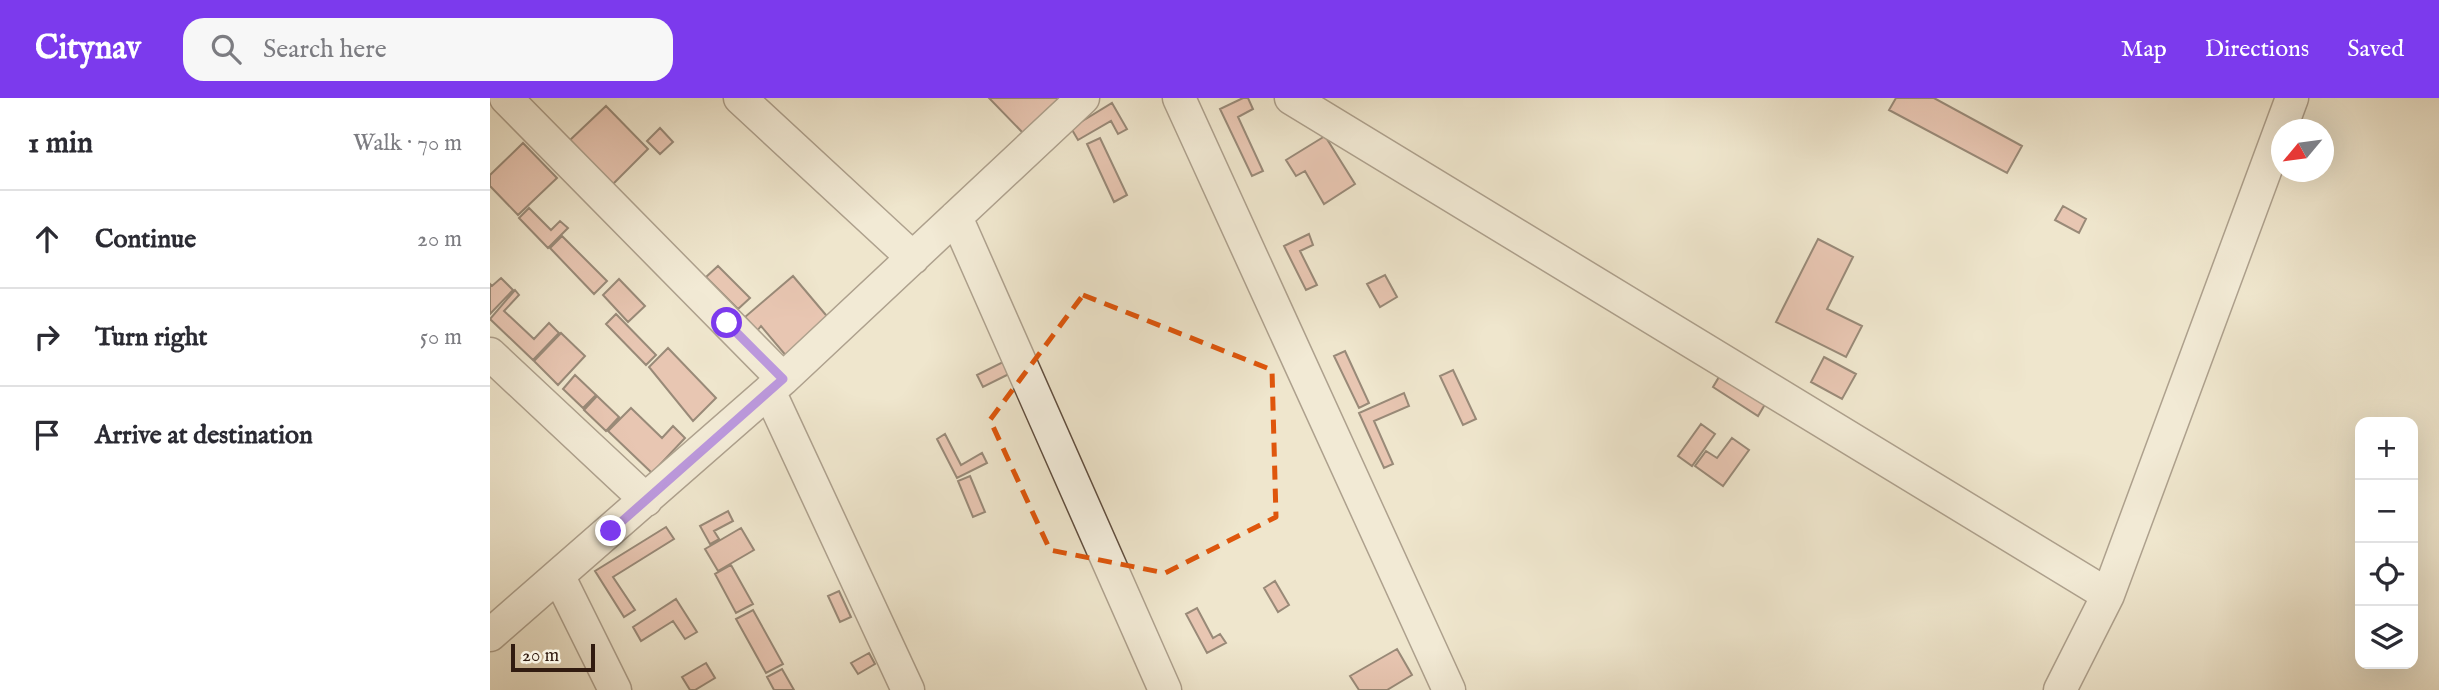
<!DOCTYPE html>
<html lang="en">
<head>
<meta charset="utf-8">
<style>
  :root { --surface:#fff; --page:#f7f7f7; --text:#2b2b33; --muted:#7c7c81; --line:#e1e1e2; --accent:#7c3aed }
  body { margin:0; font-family:"IM FELL English",serif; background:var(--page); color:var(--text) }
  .controls { position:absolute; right:21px; bottom:21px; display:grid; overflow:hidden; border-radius:14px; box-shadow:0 7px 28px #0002 }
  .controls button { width:63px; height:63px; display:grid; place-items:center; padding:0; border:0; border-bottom:2px solid var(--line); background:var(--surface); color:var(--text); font:35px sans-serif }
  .compass { position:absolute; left:1781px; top:21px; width:63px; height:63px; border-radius:50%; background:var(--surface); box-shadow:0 7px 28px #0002; rotate:241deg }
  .scale { position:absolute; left:21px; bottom:18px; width:84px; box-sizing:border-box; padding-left:7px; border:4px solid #311b10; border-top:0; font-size:19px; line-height:24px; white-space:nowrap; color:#311b10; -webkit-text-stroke:5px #f5efde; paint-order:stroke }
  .stop { position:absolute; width:21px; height:21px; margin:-16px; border:5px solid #7c3aed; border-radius:50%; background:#fff }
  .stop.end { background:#7c3aed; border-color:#fff; box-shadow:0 2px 7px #0008 }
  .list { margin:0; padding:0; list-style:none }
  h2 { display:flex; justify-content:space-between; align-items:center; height:91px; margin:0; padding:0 28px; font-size:30px }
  h2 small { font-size:23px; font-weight:400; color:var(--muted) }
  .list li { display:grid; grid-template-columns:46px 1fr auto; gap:21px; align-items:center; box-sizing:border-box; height:98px; padding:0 28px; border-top:2px solid var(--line) }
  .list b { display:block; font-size:26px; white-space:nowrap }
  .list em { font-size:23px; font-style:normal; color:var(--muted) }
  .icon { flex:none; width:38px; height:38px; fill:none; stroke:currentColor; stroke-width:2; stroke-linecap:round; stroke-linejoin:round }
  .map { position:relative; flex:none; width:1949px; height:592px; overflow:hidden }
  header { display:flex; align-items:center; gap:42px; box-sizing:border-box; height:98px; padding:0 35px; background:var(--accent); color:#fff }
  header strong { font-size:33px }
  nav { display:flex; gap:38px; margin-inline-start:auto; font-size:24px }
  .search { width:490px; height:63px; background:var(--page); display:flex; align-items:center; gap:18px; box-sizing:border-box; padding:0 24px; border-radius:21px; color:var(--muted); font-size:26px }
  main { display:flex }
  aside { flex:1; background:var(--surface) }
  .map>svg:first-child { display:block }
</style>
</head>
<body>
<header>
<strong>Citynav</strong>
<div class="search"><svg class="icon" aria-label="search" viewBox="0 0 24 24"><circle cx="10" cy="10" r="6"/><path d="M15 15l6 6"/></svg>Search here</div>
<nav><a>Map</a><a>Directions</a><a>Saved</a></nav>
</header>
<main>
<aside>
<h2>1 min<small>Walk · 70 m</small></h2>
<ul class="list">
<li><svg class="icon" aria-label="ahead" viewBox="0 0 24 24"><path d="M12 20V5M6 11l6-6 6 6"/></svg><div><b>Continue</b></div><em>20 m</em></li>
<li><svg class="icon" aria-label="right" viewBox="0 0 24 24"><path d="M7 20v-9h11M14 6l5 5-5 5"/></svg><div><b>Turn right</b></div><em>50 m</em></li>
<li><svg class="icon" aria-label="arrive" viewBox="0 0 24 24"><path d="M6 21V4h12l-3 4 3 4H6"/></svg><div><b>Arrive at destination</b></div></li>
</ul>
</aside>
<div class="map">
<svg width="1949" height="592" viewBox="0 0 1949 592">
  <rect width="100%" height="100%" fill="#efe6cd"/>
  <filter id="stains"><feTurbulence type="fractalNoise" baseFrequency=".00286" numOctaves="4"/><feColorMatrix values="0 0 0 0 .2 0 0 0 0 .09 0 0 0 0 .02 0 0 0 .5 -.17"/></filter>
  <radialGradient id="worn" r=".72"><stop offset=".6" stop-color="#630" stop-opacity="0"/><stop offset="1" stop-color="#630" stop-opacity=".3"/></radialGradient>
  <!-- building -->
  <path fill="#df9f90" stroke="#311b10" stroke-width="2" d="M 499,0 L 571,0 L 534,36 Z
    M 753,0 L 758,0 L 763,11 L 748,19 L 773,73 L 762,78 L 730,11 Z
    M 1406,0 L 1444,0 L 1532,48 L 1517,75 L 1399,12 Z
    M 622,5 L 637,31 L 628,36 L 621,23 L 588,42 L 581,30 Z
    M 116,8 L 158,51 L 123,86 L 80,42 Z
    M 170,30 L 183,44 L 170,56 L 157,43 Z
    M 835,38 L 865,86 L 834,106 L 815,73 L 806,78 L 796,62 Z
    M 610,40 L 637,97 L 624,104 L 597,46 Z
    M 33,45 L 67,80 L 28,117 L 0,88 L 0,77 Z
    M 1573,108 L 1596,121 L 1589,135 L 1565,122 Z
    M 39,110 L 61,132 L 70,123 L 78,130 L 58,150 L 29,120 Z
    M 819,136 L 823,147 L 810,153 L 827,187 L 816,192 L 794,148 Z
    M 72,138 L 117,183 L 104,196 L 60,150 Z
    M 1328,141 L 1363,159 L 1337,211 L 1372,228 L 1356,259 L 1286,224 Z
    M 228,168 L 260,200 L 248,211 L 216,179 Z
    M 895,177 L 907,199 L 890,209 L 877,186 Z
    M 303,178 L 341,223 L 298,260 L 271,228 L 267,233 L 255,219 Z
    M 11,180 L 23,192 L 0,216 L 0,186 L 2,188 Z
    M 129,181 L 155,208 L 138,224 L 113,197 Z
    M 25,192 L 29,197 L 14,213 L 44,241 L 59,225 L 69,235 L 43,262 L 0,221 Z
    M 126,216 L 166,257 L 156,267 L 116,226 Z
    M 71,235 L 95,258 L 68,287 L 44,263 Z
    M 178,250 L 226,300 L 203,323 L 159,269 Z
    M 855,253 L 879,305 L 869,310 L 844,258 Z
    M 1334,259 L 1366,276 L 1352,301 L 1321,284 Z
    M 517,262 L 523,274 L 493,289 L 487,277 Z
    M 963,272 L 986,321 L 973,327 L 950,278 Z
    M 1232,274 L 1277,303 L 1268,318 L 1223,289 Z
    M 85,277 L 106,297 L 93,310 L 73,291 Z
    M 914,295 L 919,308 L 884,323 L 903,366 L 894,370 L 869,315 Z
    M 107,298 L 129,319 L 116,333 L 94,312 Z
    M 141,310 L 172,340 L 183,328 L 195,340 L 162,375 L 118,333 Z
    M 1211,326 L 1225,336 L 1202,368 L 1188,358 Z
    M 455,336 L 471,367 L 492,355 L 497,365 L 467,380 L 447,341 Z
    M 1242,340 L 1259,352 L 1233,388 L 1205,368 L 1216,353 L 1227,360 Z
    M 480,378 L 495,414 L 483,419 L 468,383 Z
    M 238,413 L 243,423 L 224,433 L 229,441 L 220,446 L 210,428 Z
    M 176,429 L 184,441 L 123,479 L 145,512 L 134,519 L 105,473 Z
    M 251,430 L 264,452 L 228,473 L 215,451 Z
    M 241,467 L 263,506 L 246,515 L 225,476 Z
    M 785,483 L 799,507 L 788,514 L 774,490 Z
    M 349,493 L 361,519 L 350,524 L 338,498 Z
    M 186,501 L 207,534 L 195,541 L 183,523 L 151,543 L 143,529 Z
    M 707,510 L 723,540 L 730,536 L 736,545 L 717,555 L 696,516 Z
    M 263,512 L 293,566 L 276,575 L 246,521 Z
    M 907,551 L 922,577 L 897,592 L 869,592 L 860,578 Z
    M 379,555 L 385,566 L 368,576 L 361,565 Z
    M 216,565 L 225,580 L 205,592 L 200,592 L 192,579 Z
    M 292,571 L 304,592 L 284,592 L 277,579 Z"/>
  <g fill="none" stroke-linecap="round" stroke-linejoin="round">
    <!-- minor casing -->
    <g stroke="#604e3f" stroke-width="35">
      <path id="minor" d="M 16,0 L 293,281
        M 250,0 L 423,160
        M 689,0 L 959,592
        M 801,0 L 1618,497
        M 466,119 L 675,592
        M 0,256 L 156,402
        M 279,293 L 418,592
        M 69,479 L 125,592
        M 0,537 L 293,281 L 593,0
        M 1570,592 L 1618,497 L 1802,0"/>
    </g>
    <!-- minor -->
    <use href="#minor" stroke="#f5efde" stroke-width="32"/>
  </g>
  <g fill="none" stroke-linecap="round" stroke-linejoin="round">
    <!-- route -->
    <path stroke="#7c3aed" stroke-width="9" d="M 121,433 L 293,281 L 237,225"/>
  </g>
  <!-- marked area -->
  <path d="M0 0H1949V592H0ZM 593,197 L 782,272 L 786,419 L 675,475 L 560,452 L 500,322 Z" fill="#efe6cd" fill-opacity=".55" fill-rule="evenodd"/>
  <path fill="none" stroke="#df560c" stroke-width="5" stroke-dasharray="14 9" stroke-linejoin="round" d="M 593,197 L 782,272 L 786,419 L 675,475 L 560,452 L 500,322 Z"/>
  <rect width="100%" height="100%" filter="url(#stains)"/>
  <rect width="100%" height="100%" fill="url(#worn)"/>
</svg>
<div class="controls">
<button>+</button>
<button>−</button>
<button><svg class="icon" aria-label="locate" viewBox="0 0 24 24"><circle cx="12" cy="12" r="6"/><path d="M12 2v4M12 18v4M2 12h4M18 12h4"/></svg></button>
<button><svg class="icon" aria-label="layers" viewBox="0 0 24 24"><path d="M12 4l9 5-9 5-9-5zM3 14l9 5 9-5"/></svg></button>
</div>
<svg class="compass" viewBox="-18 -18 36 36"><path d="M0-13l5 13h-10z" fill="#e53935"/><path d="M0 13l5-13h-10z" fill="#7c7c81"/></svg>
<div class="scale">20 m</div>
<div class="stop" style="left:237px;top:225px"></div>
<div class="stop end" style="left:121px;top:433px"></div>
</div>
</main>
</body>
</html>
